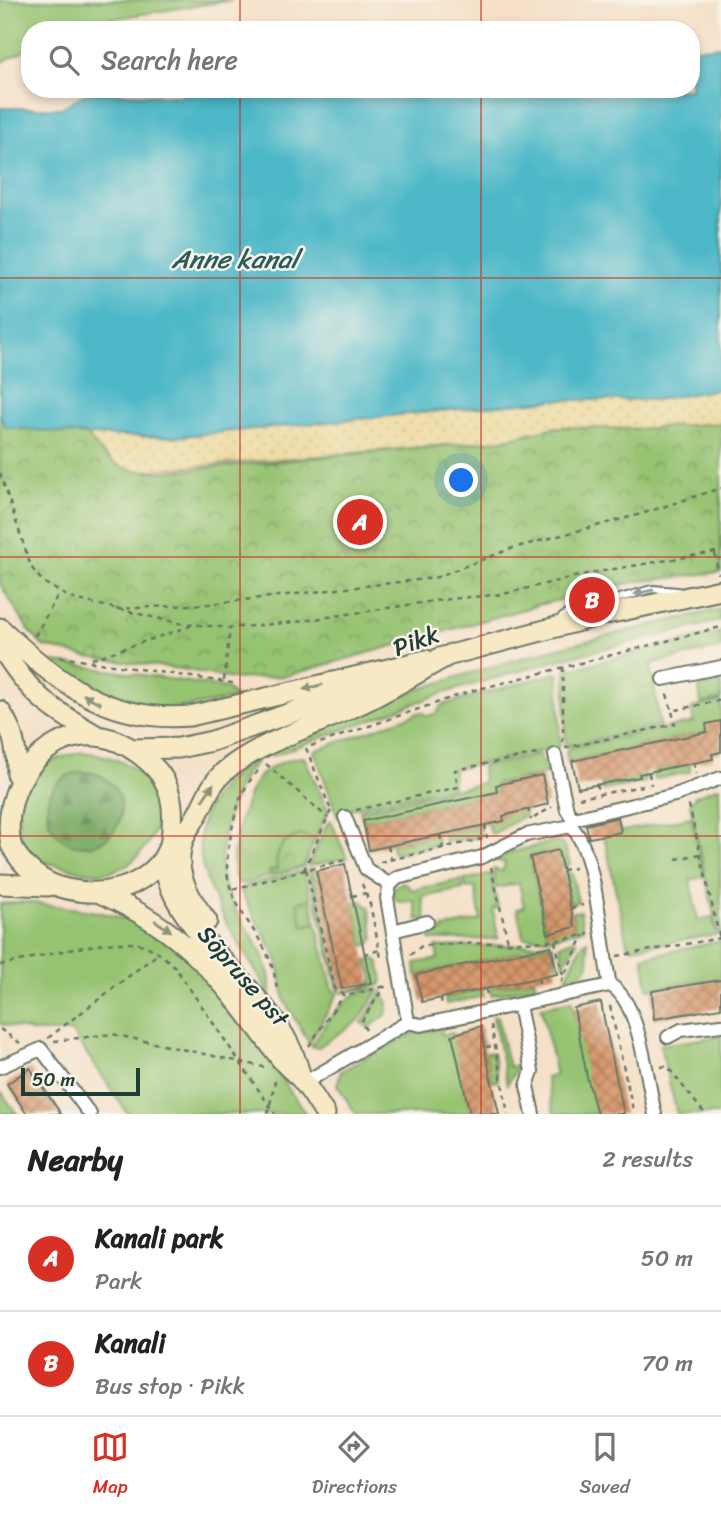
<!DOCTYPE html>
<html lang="en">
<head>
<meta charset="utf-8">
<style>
  :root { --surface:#fff; --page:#f2f2f2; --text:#222; --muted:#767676; --line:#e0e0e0; --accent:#d93025 }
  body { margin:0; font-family:Sriracha,sans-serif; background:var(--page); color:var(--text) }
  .scale { position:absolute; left:21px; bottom:18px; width:119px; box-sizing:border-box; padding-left:7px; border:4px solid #1f3d34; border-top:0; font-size:19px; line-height:24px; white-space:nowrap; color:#1f3d34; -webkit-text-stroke:5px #f7f3e8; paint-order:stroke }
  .you { position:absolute; left:462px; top:481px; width:24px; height:24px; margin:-18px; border:5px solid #fff; border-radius:50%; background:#1a73e8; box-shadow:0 0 0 10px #1a73e833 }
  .badge { display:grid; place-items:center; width:46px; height:46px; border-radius:50%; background:var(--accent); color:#fff; font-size:23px; font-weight:700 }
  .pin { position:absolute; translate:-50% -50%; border:4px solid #fff; box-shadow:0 2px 7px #0006 }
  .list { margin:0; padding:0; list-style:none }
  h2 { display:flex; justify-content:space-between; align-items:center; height:91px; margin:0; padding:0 28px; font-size:30px }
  h2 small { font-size:23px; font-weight:400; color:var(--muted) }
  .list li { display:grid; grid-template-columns:46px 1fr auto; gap:21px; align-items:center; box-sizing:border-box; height:105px; padding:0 28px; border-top:2px solid var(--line) }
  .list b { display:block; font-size:26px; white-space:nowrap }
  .list p { margin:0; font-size:23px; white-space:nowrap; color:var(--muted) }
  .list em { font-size:23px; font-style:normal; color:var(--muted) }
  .icon { flex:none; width:38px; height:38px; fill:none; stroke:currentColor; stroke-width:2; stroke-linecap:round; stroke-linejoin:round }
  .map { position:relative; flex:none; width:721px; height:1114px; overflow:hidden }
  .search { position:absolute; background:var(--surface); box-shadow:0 4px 10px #0003; left:21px; right:21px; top:21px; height:77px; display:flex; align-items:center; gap:18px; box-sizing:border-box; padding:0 24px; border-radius:28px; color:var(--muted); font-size:26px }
  .sheet { height:301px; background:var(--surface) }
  nav { display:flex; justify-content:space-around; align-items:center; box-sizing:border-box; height:98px; border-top:2px solid var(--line); background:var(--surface); font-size:19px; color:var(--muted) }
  nav a { display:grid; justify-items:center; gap:4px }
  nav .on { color:var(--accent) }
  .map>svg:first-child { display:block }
</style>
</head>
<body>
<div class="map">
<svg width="721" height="1114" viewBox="0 0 721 1114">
  <defs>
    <pattern id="forest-firs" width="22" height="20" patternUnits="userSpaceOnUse" patternTransform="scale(1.75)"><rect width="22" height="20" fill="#78a963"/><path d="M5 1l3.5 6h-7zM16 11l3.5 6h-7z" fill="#628b52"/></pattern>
    <pattern id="sand-dots" width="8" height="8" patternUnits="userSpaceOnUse" patternTransform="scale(1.75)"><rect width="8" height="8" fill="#eeda9e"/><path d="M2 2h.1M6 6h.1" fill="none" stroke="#ccbc89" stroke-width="1.8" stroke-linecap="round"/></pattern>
    <pattern id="park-crowns" width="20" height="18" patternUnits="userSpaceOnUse" patternTransform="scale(1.75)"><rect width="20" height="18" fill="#96c371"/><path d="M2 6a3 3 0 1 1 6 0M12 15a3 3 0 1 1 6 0" fill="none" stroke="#7aa05e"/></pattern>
    <pattern id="building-cross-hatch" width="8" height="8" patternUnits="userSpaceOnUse" patternTransform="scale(1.75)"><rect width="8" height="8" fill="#d59569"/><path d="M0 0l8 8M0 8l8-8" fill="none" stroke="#ac7b57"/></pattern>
  </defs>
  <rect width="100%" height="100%" fill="#f7f3e8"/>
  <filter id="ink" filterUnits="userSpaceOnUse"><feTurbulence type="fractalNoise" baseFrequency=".0143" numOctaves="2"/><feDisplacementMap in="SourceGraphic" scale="14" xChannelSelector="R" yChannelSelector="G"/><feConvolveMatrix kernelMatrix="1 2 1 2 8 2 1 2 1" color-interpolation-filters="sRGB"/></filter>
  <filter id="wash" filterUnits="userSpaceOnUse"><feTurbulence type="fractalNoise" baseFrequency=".00686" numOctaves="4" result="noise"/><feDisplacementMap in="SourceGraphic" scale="28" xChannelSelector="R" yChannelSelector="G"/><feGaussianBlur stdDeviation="1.57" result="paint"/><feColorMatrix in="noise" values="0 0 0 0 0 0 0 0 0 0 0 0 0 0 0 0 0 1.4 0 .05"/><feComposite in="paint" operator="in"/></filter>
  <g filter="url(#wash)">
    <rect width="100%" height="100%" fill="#f5e0c7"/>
    <!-- grass -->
    <path fill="#96c371" stroke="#5a8052" stroke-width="2" d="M 0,0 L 233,0 L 77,24 L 66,30 L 30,30 L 30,48 L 0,63 Z
      M 721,609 L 720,621 L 561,659 L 440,694 L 272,756 L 267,754 C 293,742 319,728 345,717 C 465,668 595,638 721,609 Z
      M 721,632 L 721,648 L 651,664 L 660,726 L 565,746 L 566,670 Z
      M 55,662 L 215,686 L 226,688 L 236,698 C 194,708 153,713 111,700 C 90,694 68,676 49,664 Z
      M 556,673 L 559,676 L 560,745 L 557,748 L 453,769 L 453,787 L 353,808 L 338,817 L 314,751 L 421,712 L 428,716 L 437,713 L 442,705 Z
      M 721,682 L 721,699 L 701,704 L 699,688 Z
      M 721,701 L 721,721 L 707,732 L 568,762 L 566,752 L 569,748 L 694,722 L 691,708 Z
      M 83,752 C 117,756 152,769 156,808 C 157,820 156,833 148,843 C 126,877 99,877 64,867 C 55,865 41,862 34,856 C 12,838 15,799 31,777 C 43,761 64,756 83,752 Z
      M 540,755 L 547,774 L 496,784 L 497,792 L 363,821 L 360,810 L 483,783 L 482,766 Z
      M 304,757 L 328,810 L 303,867 L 240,884 C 221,871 245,793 259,777 C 268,767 291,757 304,757 Z
      M 257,760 C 254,767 248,770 244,777 C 230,801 221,837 221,866 C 222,914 275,945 270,995 C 225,916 144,825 257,760 Z
      M 690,764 L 690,772 L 654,779 L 653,772 Z
      M 645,774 L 645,782 L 603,790 L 601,783 L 617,782 L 617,780 L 640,777 Z
      M 719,787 L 721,934 L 718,934 L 690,804 L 695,796 Z
      M 524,809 L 525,815 L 493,834 L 490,832 L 488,824 L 502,813 Z
      M 691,817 L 704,877 L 690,880 L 698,920 L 712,917 L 716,935 L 632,948 L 627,944 L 604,835 Z
      M 331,821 L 347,858 L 308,866 L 328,822 Z
      M 481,826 L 480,837 L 445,842 L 443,834 Z
      M 436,835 L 438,843 L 435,846 L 393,853 L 392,845 Z
      M 556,841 L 565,846 L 570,865 L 561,866 L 558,851 L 530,857 L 547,933 L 575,927 L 572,912 L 580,911 L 583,929 L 552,938 L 524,938 L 517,909 L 524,907 L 519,883 L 497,888 L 493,869 L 503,871 L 505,863 L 495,860 L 512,852 Z
      M 313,869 L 340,990 L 339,992 L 308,870 Z
      M 304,871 L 311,899 L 297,902 L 303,926 L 316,923 L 333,990 L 337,995 L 309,1043 L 285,1002 L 277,958 L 241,892 L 246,886 Z
      M 572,873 L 578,902 L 570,904 L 563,874 Z
      M 491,874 L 498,908 L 493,909 L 498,939 L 430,940 L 429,934 L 443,931 L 443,928 L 481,920 L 475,887 L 466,888 L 464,880 Z
      M 461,880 L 463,889 L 422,897 L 426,918 L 418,920 L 414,901 L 398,902 L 392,893 L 393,888 L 403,882 L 413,890 Z
      M 361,901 L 369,907 L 374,938 L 370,944 L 363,946 L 353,902 Z
      M 26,902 C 66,908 114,910 151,930 C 205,958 270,1063 306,1114 L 128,1114 L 72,1032 L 35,1032 L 0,1024 L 0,904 Z
      M 574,939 L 577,942 L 564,964 L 560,945 Z
      M 587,941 L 589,965 L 579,976 L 566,978 L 581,946 Z
      M 721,941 L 721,978 L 648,989 L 643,957 Z
      M 553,944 L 558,966 L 551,946 L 416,975 L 415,963 L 438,959 L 436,947 Z
      M 375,959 L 379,962 L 383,980 L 380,985 L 341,993 L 372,984 L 373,977 L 367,961 Z
      M 534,979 L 536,986 L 491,995 L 490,988 Z
      M 379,990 L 359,1020 L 317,1048 L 311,1046 C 326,1023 347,986 379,990 Z
      M 482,990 L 484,996 L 446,1004 L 445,998 Z
      M 383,991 L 388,1004 L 386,1015 L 369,1028 L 362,1023 Z
      M 572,1001 L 597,1114 L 554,1114 L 546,1078 L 556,1075 L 541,1007 Z
      M 497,1016 L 509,1067 L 520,1065 L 507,1084 L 493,1017 Z
      M 441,1027 L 442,1035 L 453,1033 L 470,1114 L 356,1114 L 337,1085 L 341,1071 L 411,1034 Z
      M 721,1036 L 721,1114 L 677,1114 L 660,1045 Z
      M 485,1052 L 493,1053 L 498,1081 L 492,1082 Z
      M 0,1093 L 2,1093 L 17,1114 L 0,1114 Z"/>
    <!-- forest -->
    <path fill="url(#forest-firs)" stroke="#4c734c" stroke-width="2" d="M47 809a37 37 0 1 1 74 0a37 37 0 1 1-74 0Z"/>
    <!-- sand -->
    <path fill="url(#sand-dots)" stroke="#868c69" stroke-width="2" d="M 721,389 L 721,423 L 638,429 L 556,427 L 503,440 L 130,472 L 104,458 L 87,435 L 173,437 L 552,400 L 654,400 Z"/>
    <!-- park -->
    <path fill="url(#park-crowns)" stroke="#5a8052" stroke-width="2" d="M 0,415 L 5,427 L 87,435 C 112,468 124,472 165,472 L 503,440 L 556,427 L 638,429 L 721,423 L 721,572 L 634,582 L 542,604 L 286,676 L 233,679 L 188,670 L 87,657 L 43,646 L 29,631 L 0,584 Z
      M 302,835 L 316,838 L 303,867 L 271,876 L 269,871 L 277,869 C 274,851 284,838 302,835 Z
      M 311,899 L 316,923 L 303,926 L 297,902 Z"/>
    <!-- water -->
    <path fill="#4bb7c7" stroke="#357a7e" stroke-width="2" d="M 721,46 L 721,389 L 654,400 L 552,400 L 173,437 L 87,435 L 5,427 L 0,415 L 0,108 L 61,108 L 88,92 L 177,96 L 220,89 L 691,89 L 691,49 Z"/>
    <g id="blocks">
      <!-- building -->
      <path fill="url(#building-cross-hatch)" d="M 721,721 L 721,752 L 712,754 L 713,759 L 639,774 L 640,777 L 578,788 L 572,761 L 707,732 L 706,724 Z
        M 542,775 L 548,804 L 503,816 L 504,821 L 369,850 L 363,821 L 497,792 L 496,785 Z
        M 618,817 L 621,832 L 589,838 L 586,825 Z
        M 558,850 L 575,927 L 548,934 L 530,857 Z
        M 345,864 L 371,983 L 342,989 L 316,871 Z
        M 551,946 L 557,974 L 422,1002 L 416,975 Z
        M 721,980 L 721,1008 L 654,1019 L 652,991 Z
        M 601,1002 L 604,1019 L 624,1114 L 597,1114 L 587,1077 L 574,1008 Z
        M 481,1026 L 485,1051 L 499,1114 L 470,1114 L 452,1035 Z
        M 30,1068 L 61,1114 L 27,1114 L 7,1084 Z"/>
    </g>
  </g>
  <g filter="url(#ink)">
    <use href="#blocks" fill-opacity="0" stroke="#6a7667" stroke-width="2"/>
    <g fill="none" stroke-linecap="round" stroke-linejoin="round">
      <!-- lane casing -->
      <g stroke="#6a7667" stroke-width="10">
        <path id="lane" d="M 561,618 L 569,612 L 652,589 L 678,591"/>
      </g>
      <!-- street casing -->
      <g stroke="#6a7667" stroke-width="16">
        <path id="street" d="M 663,679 L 721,667
          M 555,755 L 567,810 L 573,819 L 571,826 C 597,852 601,947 610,985
          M 345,817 L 366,869 L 390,885
          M 573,819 L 675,795 L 721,778
          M 393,931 L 427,922
          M 519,1005 L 532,1071 L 527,1086 L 533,1114
          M 408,1022 L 387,898 L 390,885 L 397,878 L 482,857 L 526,835 L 571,826
          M 668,1037 L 681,1030 L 721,1025
          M 0,1067 L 41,1049 L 90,1114
          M 304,1083 L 408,1022 L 421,1025 L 610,985 C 640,1001 647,1081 655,1114"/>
      </g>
      <!-- secondary casing -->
      <g stroke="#6a7667" stroke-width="23">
        <path id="secondary" d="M 0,628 C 57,682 108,723 190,716 L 426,660
          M 0,646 C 31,695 46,706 96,735
          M 439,658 L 602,615 L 721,590
          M 0,711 C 14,731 17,751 17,775
          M 133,749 L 179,748 L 212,741 L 385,679
          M 186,834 C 170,866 187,895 207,921
          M 170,846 C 174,819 176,789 154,767 C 139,752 117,737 95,736 C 40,732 0,791 11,845 C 22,867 43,884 67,889 C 101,897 139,890 162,860 C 165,855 167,850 170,846 C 175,839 184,835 189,828 C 207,804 205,784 234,764 C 272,738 317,725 358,705 C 390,690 420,671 451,654
          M 161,861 C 166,874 170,889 177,901 C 211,963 287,1007 301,1079
          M 0,884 L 48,886
          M 102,894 C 191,933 225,985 281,1059 C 287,1067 294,1072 300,1078 C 310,1089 317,1102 325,1114"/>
      </g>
      <!-- path -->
      <path stroke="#6a7667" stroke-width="2.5" stroke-dasharray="5 5" stroke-linecap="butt" d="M 0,473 L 31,567 L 43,582 L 70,598 L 178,623 L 230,628 L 295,622 L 440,600 L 503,594 L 591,573 L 721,551
        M 715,553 L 718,574
        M 116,609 L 209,604 L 434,578 L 513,548 L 641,514 L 721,488
        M 35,636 L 59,593
        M 60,657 L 238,684
        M 92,659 L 191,626
        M 224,680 L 230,628
        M 667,694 L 672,711
        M 563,742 L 563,665
        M 311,746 L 471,691 L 721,627
        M 306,748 L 332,813
        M 565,748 L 675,724 L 672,711 L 721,700
        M 694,763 L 696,774
        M 266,764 L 328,818
        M 258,771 C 243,786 238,804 233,824 C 230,841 225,860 228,878 C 236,920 273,940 277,991
        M 649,773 L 651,785
        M 597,784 L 600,796
        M 579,798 L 648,785
        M 689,805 L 721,944
        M 528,808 L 531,820
        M 356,810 L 458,787 L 455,770 L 542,753
        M 534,818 L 552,807
        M 485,825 L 487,838
        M 440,835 L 443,848
        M 388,846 L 391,860
        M 676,859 L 700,854
        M 380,862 L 482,839
        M 491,867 L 508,942
        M 306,869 L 335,989 L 346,996 L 385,986
        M 304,870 L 331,810
        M 562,870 L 575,868
        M 362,884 L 370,904 L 381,958
        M 233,889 L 348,859
        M 352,896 L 366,893
        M 571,908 L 583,905
        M 555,941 L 563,975
        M 364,954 L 380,950
        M 410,955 L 423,945 L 555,941 L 589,934
        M 617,956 L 721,938
        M 0,965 C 38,958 103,938 139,944 C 152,946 165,958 175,967 L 275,1114
        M 538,978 L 540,985
        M 561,982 L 584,935
        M 486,989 L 487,996
        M 441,998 L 442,1006
        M 610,1006 L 634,1114
        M 491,1025 L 508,1114
        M 0,1029 L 20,1043
        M 366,1030 L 361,1022 L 385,986
        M 48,1038 L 159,953
        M 54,1041 L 112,1034 L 264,1067
        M 309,1046 L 343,995
        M 486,1047 L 496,1046
        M 661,1067 L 667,1066 L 705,1114
        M 268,1114 L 275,1081"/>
      <!-- lane -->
      <use href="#lane" stroke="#fff" stroke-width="6"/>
      <!-- street -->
      <use href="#street" stroke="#fff" stroke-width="12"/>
      <!-- secondary -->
      <use href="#secondary" stroke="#f7e9c3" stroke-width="19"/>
    </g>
    <!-- one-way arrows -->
    <defs><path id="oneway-solid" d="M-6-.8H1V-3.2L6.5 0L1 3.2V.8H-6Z" transform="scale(1.75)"/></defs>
    <use fill="#8f9e9a" href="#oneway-solid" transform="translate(644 592) rotate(167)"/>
    <g fill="#8b937c">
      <use href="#oneway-solid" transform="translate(313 687) rotate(166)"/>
      <use href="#oneway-solid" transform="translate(92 699) rotate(-153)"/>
      <use href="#oneway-solid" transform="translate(208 792) rotate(-56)"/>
      <use href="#oneway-solid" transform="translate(163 926) rotate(34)"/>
    </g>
  </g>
  <!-- grid -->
  <path fill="none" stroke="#c8321e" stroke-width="2" stroke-opacity="0.55" d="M 240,0 L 240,30M 481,0 L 481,30M 240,89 L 240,1114M 481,89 L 481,1114M 0,278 L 721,278M 0,557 L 721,557M 0,836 L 721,836"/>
  <g text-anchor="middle" stroke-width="5" stroke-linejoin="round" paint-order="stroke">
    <!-- street labels -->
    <g font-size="24" fill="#1f3d34" stroke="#f7f3e8">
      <text transform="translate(416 641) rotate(-20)" y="8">Pikk</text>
      <text transform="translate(243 976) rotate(49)" y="8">Sõpruse pst</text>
    </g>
    <!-- water labels -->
    <g font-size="26" font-style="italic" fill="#2a5c59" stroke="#f7f3e8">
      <text x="235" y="268">Anne kanal</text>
    </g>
  </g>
</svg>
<div class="scale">50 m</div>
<div class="you"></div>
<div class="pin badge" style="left:360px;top:522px">A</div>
<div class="pin badge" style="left:592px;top:600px">B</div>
<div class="search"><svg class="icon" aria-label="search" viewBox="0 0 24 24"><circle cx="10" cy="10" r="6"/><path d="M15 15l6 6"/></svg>Search here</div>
</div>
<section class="sheet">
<h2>Nearby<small>2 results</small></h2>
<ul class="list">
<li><span class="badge">A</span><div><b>Kanali park</b><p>Park</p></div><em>50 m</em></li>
<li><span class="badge">B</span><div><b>Kanali</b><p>Bus stop · Pikk</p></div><em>70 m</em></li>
</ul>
</section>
<nav>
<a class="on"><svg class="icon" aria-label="map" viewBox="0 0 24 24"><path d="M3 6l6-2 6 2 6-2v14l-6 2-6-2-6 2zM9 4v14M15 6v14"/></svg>Map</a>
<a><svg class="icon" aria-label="directions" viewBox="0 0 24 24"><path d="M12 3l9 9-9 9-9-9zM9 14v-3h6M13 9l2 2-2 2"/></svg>Directions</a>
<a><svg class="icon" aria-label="saved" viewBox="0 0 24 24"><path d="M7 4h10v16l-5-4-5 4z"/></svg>Saved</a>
</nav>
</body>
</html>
